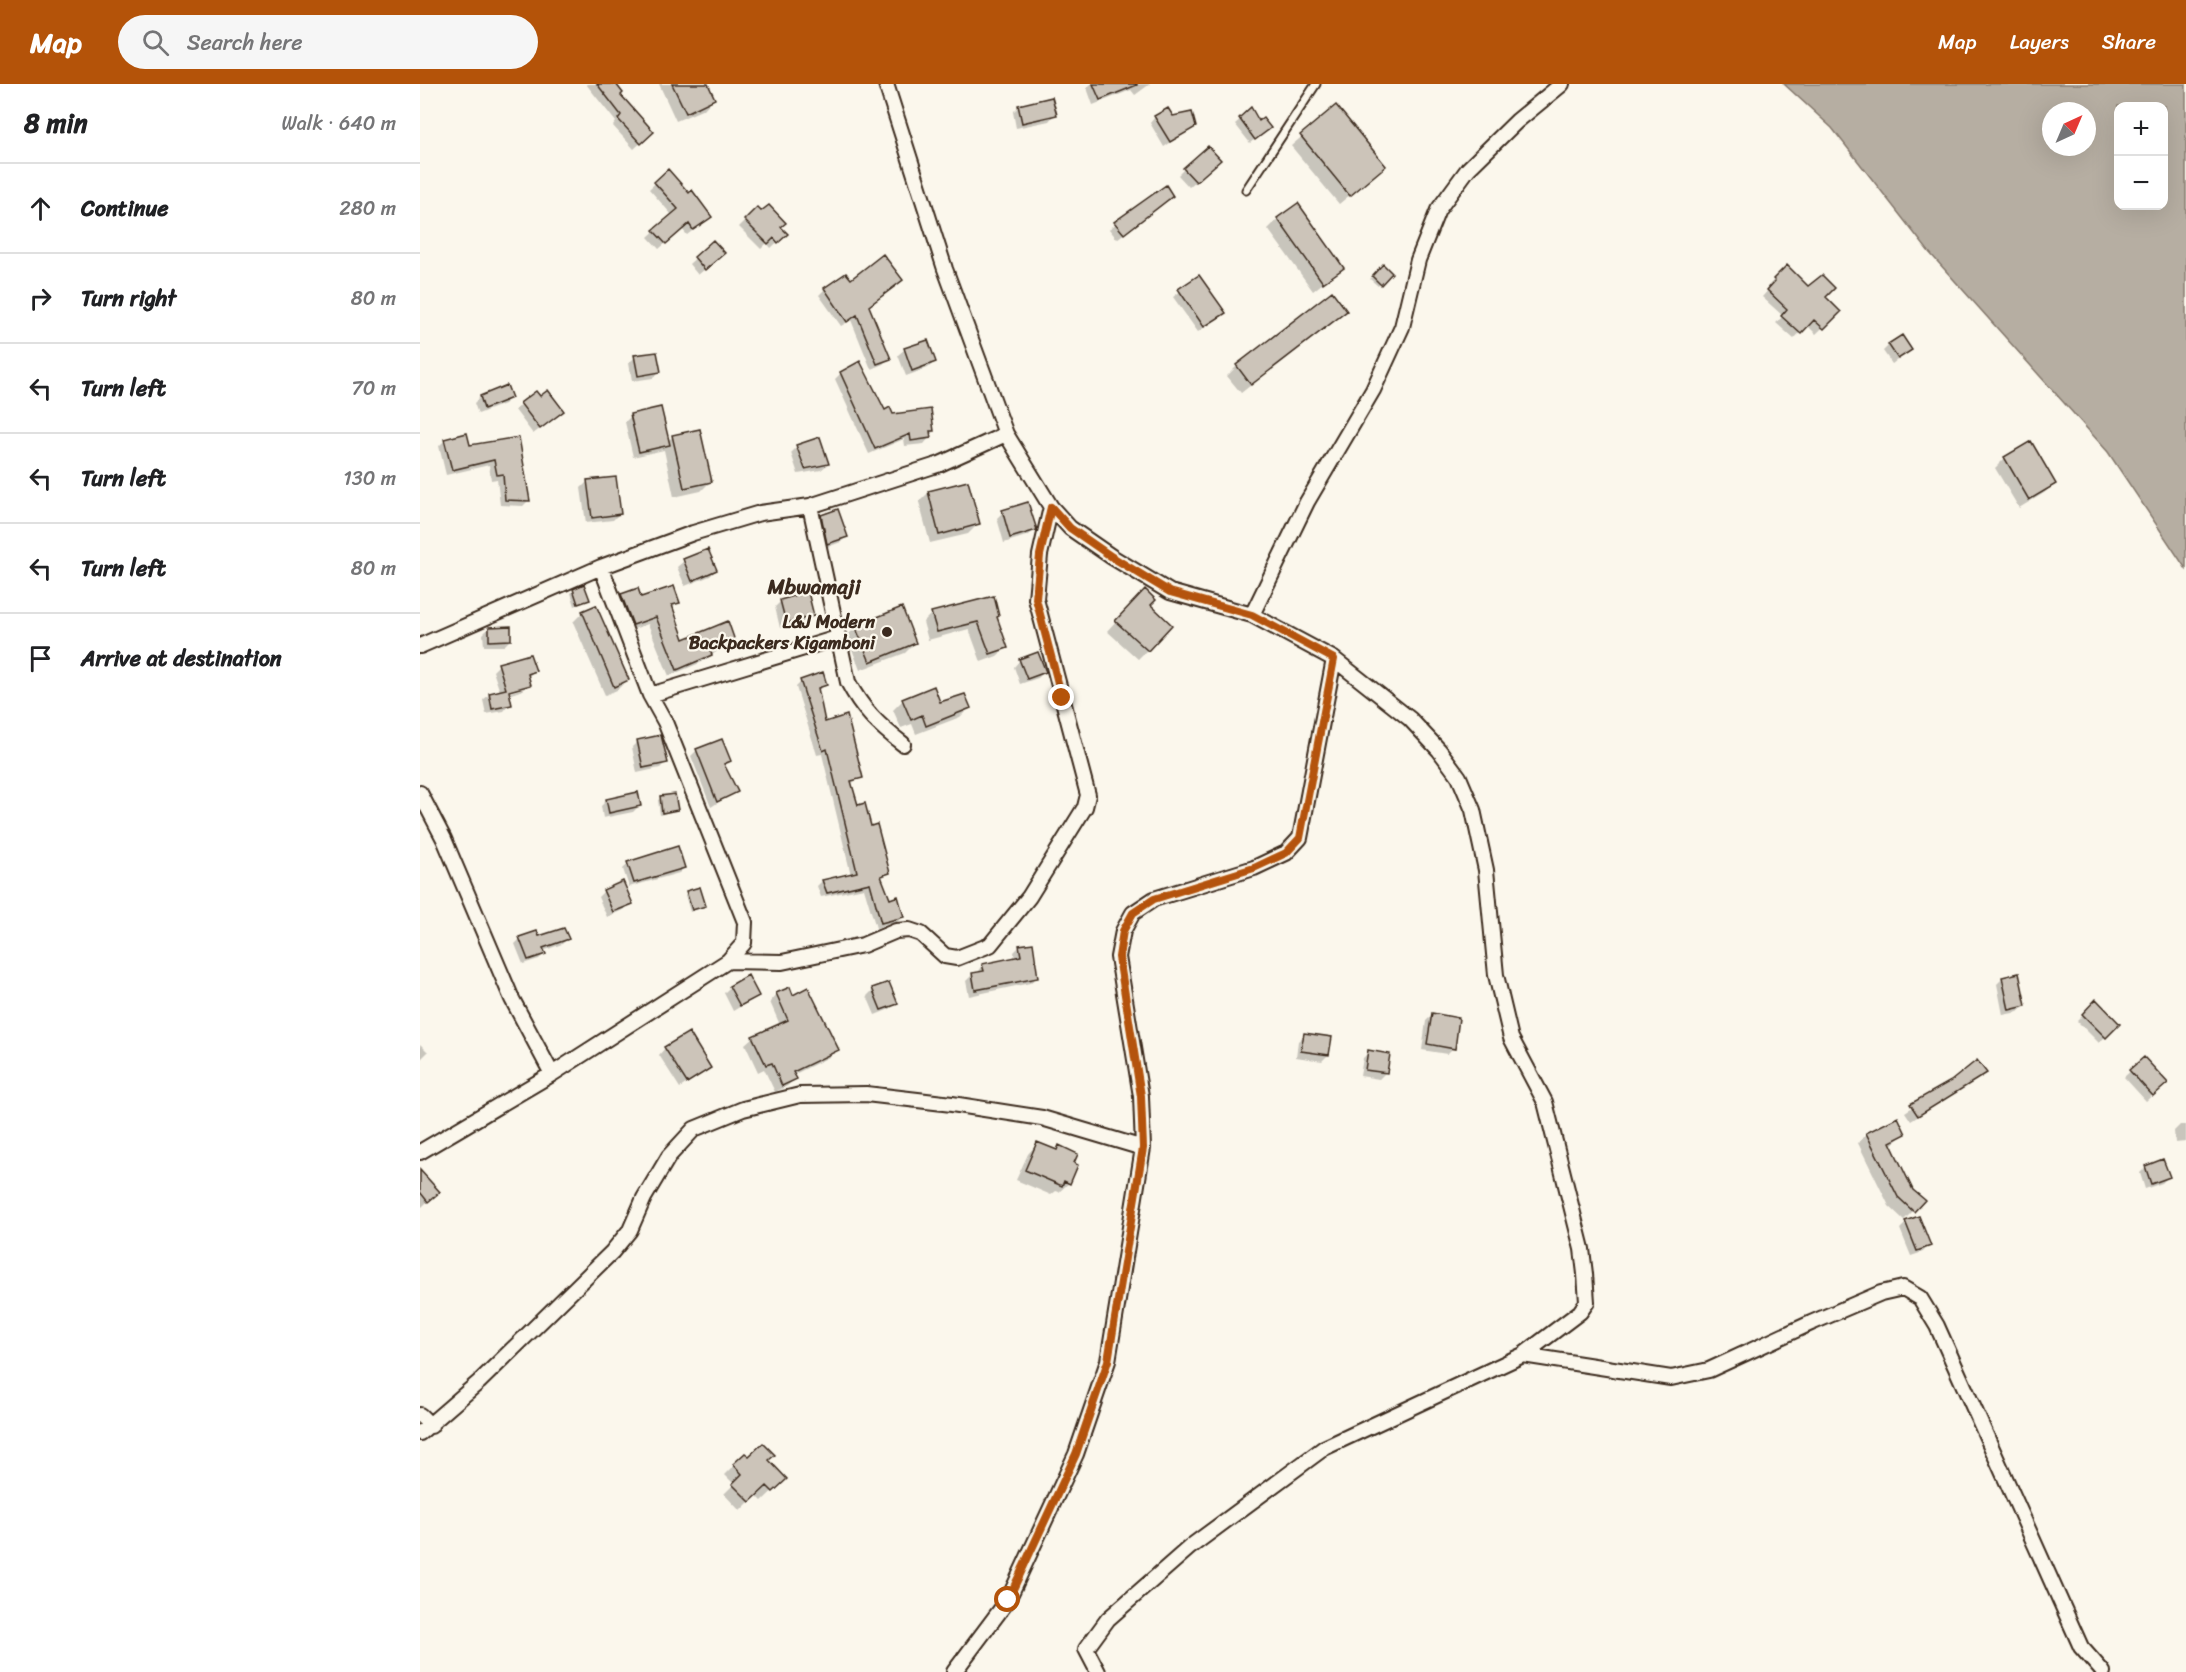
<!DOCTYPE html>
<html lang="en">
<head>
<meta charset="utf-8">
<style>
  :root { --surface:#fff; --page:#f6f6f6; --text:#202124; --muted:#757577; --line:#e0e0e0; --accent:#b45309 }
  body { margin:0; font-family:Sriracha,sans-serif; background:var(--page); color:var(--text) }
  .controls { position:absolute; right:18px; top:18px; display:grid; overflow:hidden; border-radius:12px; box-shadow:0 6px 24px #0002 }
  .controls button { width:54px; height:54px; display:grid; place-items:center; padding:0; border:0; border-bottom:2px solid var(--line); background:var(--surface); color:var(--text); font:30px sans-serif }
  .compass { position:absolute; left:1622px; top:18px; width:54px; height:54px; border-radius:50%; background:var(--surface); box-shadow:0 6px 24px #0002; rotate:44deg }
  .stop { position:absolute; width:18px; height:18px; margin:-14px; border:4px solid #b45309; border-radius:50%; background:#fff }
  .stop.end { background:#b45309; border-color:#fff; box-shadow:0 2px 6px #0008 }
  .list { margin:0; padding:0; list-style:none }
  h2 { display:flex; justify-content:space-between; align-items:center; height:78px; margin:0; padding:0 24px; font-size:26px }
  h2 small { font-size:20px; font-weight:400; color:var(--muted) }
  .list li { display:grid; grid-template-columns:39px 1fr auto; gap:18px; align-items:center; box-sizing:border-box; height:90px; padding:0 24px; border-top:2px solid var(--line) }
  .list b { display:block; font-size:22px; white-space:nowrap }
  .list em { font-size:20px; font-style:normal; color:var(--muted) }
  .icon { flex:none; width:33px; height:33px; fill:none; stroke:currentColor; stroke-width:2; stroke-linecap:round; stroke-linejoin:round }
  .map { position:relative; flex:none; width:1766px; height:1588px; overflow:hidden }
  header { display:flex; align-items:center; gap:36px; box-sizing:border-box; height:84px; padding:0 30px; background:var(--accent); color:#fff }
  header strong { font-size:28px }
  nav { display:flex; gap:33px; margin-inline-start:auto; font-size:21px }
  .search { width:420px; height:54px; background:var(--page); display:flex; align-items:center; gap:15px; box-sizing:border-box; padding:0 21px; border-radius:33px; color:var(--muted); font-size:22px }
  main { display:flex }
  aside { flex:1; background:var(--surface) }
  .map>svg:first-child { display:block }
</style>
</head>
<body>
<header>
<strong>Map</strong>
<div class="search"><svg class="icon" aria-label="search" viewBox="0 0 24 24"><circle cx="10" cy="10" r="6"/><path d="M15 15l6 6"/></svg>Search here</div>
<nav><a>Map</a><a>Layers</a><a>Share</a></nav>
</header>
<main>
<aside>
<h2>8 min<small>Walk · 640 m</small></h2>
<ul class="list">
<li><svg class="icon" aria-label="ahead" viewBox="0 0 24 24"><path d="M12 20V5M6 11l6-6 6 6"/></svg><div><b>Continue</b></div><em>280 m</em></li>
<li><svg class="icon" aria-label="right" viewBox="0 0 24 24"><path d="M7 20v-9h11M14 6l5 5-5 5"/></svg><div><b>Turn right</b></div><em>80 m</em></li>
<li><svg class="icon" aria-label="left" viewBox="0 0 24 24"><path d="M17 20v-9H6M10 6l-5 5 5 5"/></svg><div><b>Turn left</b></div><em>70 m</em></li>
<li><svg class="icon" aria-label="left" viewBox="0 0 24 24"><path d="M17 20v-9H6M10 6l-5 5 5 5"/></svg><div><b>Turn left</b></div><em>130 m</em></li>
<li><svg class="icon" aria-label="left" viewBox="0 0 24 24"><path d="M17 20v-9H6M10 6l-5 5 5 5"/></svg><div><b>Turn left</b></div><em>80 m</em></li>
<li><svg class="icon" aria-label="arrive" viewBox="0 0 24 24"><path d="M6 21V4h12l-3 4 3 4H6"/></svg><div><b>Arrive at destination</b></div></li>
</ul>
</aside>
<div class="map">
<svg width="1766" height="1588" viewBox="0 0 1766 1588">
  <rect width="100%" height="100%" fill="#fbf7ec"/>
  <filter id="ink" filterUnits="userSpaceOnUse"><feTurbulence type="fractalNoise" baseFrequency=".0167" numOctaves="2"/><feDisplacementMap in="SourceGraphic" scale="12" xChannelSelector="R" yChannelSelector="G"/><feConvolveMatrix kernelMatrix="1 2 1 2 8 2 1 2 1" color-interpolation-filters="sRGB"/></filter>
  <g filter="url(#ink)">
    <!-- water -->
    <path fill="#b6aea2" stroke="#85796d" stroke-width="1.5" fill-rule="evenodd" d="M 1364,0 L 1766,0 L 1766,485 L 1688,368 L 1509,168 L 1412,44 ZM 1698,22 L 1744,22 L 1744,122 L 1698,122 ZM 1631,27 L 1667,27 L 1667,63 L 1631,63 Z"/>
    <!-- shadow -->
    <path fill="#0003" fill-rule="evenodd" d="M 166,0 L 194,0 L 226,54 L 214,65 L 193,42 L 196,38 Z
      M 239,0 L 286,0 L 293,15 L 284,25 L 256,37 Z
      M 671,0 L 730,0 L 715,11 L 711,6 L 673,21 L 667,4 Z
      M 599,22 L 635,30 L 629,37 L 596,44 L 593,28 Z
      M 916,23 L 954,91 L 919,120 L 871,62 Z
      M 831,26 L 844,48 L 830,59 L 815,40 Z
      M 735,33 L 752,34 L 775,42 L 744,63 L 730,39 Z
      M 793,82 L 769,103 L 758,91 L 764,85 Z
      M 248,87 L 290,133 L 267,151 L 262,145 L 239,165 L 228,153 L 252,131 L 229,105 Z
      M 746,103 L 752,112 L 697,155 L 689,145 Z
      M 337,125 L 366,150 L 351,164 L 347,159 L 341,165 L 319,143 Z
      M 858,135 L 922,184 L 893,207 L 848,145 Z
      M 293,158 L 297,175 L 278,191 L 269,180 Z
      M 963,182 L 970,189 L 958,202 L 950,195 Z
      M 1367,183 L 1388,204 L 1404,213 L 1419,228 L 1396,250 L 1387,241 L 1374,255 L 1356,239 L 1363,232 L 1342,213 L 1350,204 L 1348,202 Z
      M 779,193 L 804,229 L 778,248 L 753,213 Z
      M 405,205 L 448,223 L 469,274 L 463,280 L 451,285 L 431,236 L 421,242 L 399,211 Z
      M 925,227 L 821,309 L 807,292 L 817,282 Z
      M 1469,261 L 1490,266 L 1472,280 L 1463,267 Z
      M 485,265 L 514,278 L 508,284 L 486,292 L 478,271 Z
      M 215,273 L 239,288 L 233,294 L 212,297 L 209,279 Z
      M 421,289 L 465,328 L 513,347 L 510,353 L 504,360 L 485,362 L 484,355 L 449,370 L 415,295 Z
      M 116,309 L 136,333 L 113,350 L 95,326 Z
      M 60,313 L 90,314 L 84,320 L 58,330 L 54,319 Z
      M 211,332 L 248,357 L 253,352 L 291,397 L 281,407 L 254,413 L 244,366 L 213,373 L 205,338 Z
      M 98,355 L 109,416 L 103,422 L 80,421 L 77,395 L 71,396 L 69,381 L 26,391 L 19,362 L 25,356 L 49,363 Z
      M 377,363 L 408,380 L 401,386 L 378,390 L 371,369 Z
      M 1585,374 L 1634,400 L 1624,409 L 1599,424 L 1575,384 Z
      M 167,398 L 200,429 L 193,436 L 166,439 L 161,404 Z
      M 509,408 L 558,440 L 548,450 L 510,459 L 499,418 Z
      M 583,428 L 615,445 L 609,451 L 584,459 L 577,434 Z
      M 402,432 L 427,452 L 421,458 L 402,465 L 396,438 Z
      M 287,466 L 296,486 L 290,492 L 265,502 L 257,483 L 264,477 Z
      M 154,506 L 168,516 L 155,522 L 151,509 Z
      M 202,511 L 258,518 L 252,525 L 263,557 L 313,556 L 282,578 L 249,592 L 228,540 L 205,548 L 194,519 Z
      M 715,516 L 729,521 L 727,566 L 718,575 L 687,547 Z
      M 361,517 L 393,531 L 387,538 L 360,544 L 355,523 Z
      M 175,523 L 207,596 L 197,606 L 185,611 L 153,538 L 162,529 Z
      M 512,529 L 576,534 L 586,564 L 577,572 L 561,578 L 549,545 L 508,556 L 503,538 Z
      M 436,543 L 495,559 L 485,569 L 440,586 L 427,552 Z
      M 69,544 L 90,556 L 84,562 L 64,562 L 63,550 Z
      M 600,576 L 624,588 L 618,594 L 600,600 L 594,583 Z
      M 79,581 L 114,587 L 108,593 L 110,600 L 103,606 L 88,611 L 90,620 L 84,627 L 66,630 L 63,616 L 70,610 L 80,608 L 73,587 ZM 104,601 L 104,604 L 82,611 L 81,608 Z
      M 381,598 L 406,600 L 397,607 L 404,640 L 441,693 L 431,700 L 437,723 L 450,743 L 468,789 L 461,795 L 469,817 L 483,832 L 477,838 L 456,844 L 444,804 L 401,813 L 397,802 L 402,797 L 431,791 L 402,670 L 397,671 L 376,603 Z
      M 483,616 L 549,624 L 540,633 L 496,650 L 492,640 L 481,644 L 473,626 Z
      M 218,657 L 246,678 L 240,684 L 217,689 L 212,663 Z
      M 277,666 L 309,677 L 303,683 L 316,707 L 291,723 L 271,672 Z
      M 241,714 L 256,726 L 240,731 L 238,716 Z
      M 187,716 L 219,722 L 213,728 L 183,734 L 181,722 Z
      M 208,780 L 264,784 L 259,789 L 209,803 L 203,785 Z
      M 184,807 L 211,819 L 205,825 L 187,833 L 178,813 Z
      M 267,808 L 284,822 L 270,828 L 265,811 Z
      M 100,855 L 118,854 L 147,855 L 142,860 L 123,867 L 124,870 L 119,875 L 103,880 L 95,860 Z
      M 600,862 L 617,893 L 610,899 L 549,912 L 546,897 L 552,891 L 557,890 L 563,881 L 595,875 L 594,868 Z
      M 1583,894 L 1605,922 L 1598,928 L 1583,931 L 1577,900 Z
      M 310,903 L 338,912 L 313,927 L 304,909 Z
      M 453,906 L 476,919 L 470,925 L 455,931 L 447,912 Z
      M 357,910 L 373,913 L 417,966 L 409,973 L 373,991 L 375,995 L 367,1002 L 355,1008 L 344,985 L 338,988 L 325,960 L 333,953 L 360,941 L 350,918 Z
      M 1676,918 L 1698,940 L 1679,959 L 1657,937 Z
      M 1012,931 L 1033,964 L 1027,970 L 1002,966 L 1006,937 Z
      M 885,951 L 908,971 L 902,977 L 876,973 L 878,957 Z
      M 0,960 L 8,968 L 0,976 Z
      M 245,964 L 289,984 L 260,1004 L 239,971 Z
      M 949,968 L 965,989 L 959,995 L 940,992 L 943,974 Z
      M 1724,975 L 1746,999 L 1726,1017 L 1704,993 Z
      M 1565,989 L 1491,1037 L 1485,1028 L 1531,998 Z
      M 1760,1041 L 1766,1041 L 1766,1058 L 1755,1059 L 1754,1047 Z
      M 1447,1050 L 1484,1050 L 1470,1062 L 1493,1127 L 1484,1136 L 1469,1122 L 1438,1059 Z
      M 617,1060 L 635,1067 L 639,1063 L 649,1099 L 639,1108 L 636,1107 L 631,1111 L 596,1096 L 608,1070 Z
      M 1726,1083 L 1748,1093 L 1742,1099 L 1725,1105 L 1720,1089 Z
      M 0,1089 L 17,1108 L 2,1123 L 0,1121 Z
      M 1486,1139 L 1509,1161 L 1503,1168 L 1491,1172 L 1480,1145 Z
      M 325,1371 L 329,1375 L 347,1376 L 365,1395 L 342,1417 L 336,1411 L 320,1427 L 304,1410 L 314,1400 L 305,1391 Z"/>
    <!-- building -->
    <path fill="#ccc4b9" stroke="#3b2a1e" stroke-width="1.5" d="M 177,0 L 196,0 L 203,9 L 201,11 L 234,48 L 221,60 L 198,35 L 201,31 Z
      M 252,0 L 288,0 L 295,15 L 266,29 Z
      M 673,0 L 717,0 L 717,1 L 680,16 Z
      M 632,13 L 637,31 L 602,39 L 598,21 Z
      M 916,21 L 966,82 L 930,112 L 880,51 Z
      M 831,23 L 839,37 L 843,34 L 851,44 L 835,56 L 819,34 Z
      M 748,24 L 753,32 L 772,28 L 776,43 L 750,58 L 734,32 Z
      M 788,62 L 801,76 L 776,98 L 763,84 Z
      M 248,85 L 269,109 L 272,106 L 292,133 L 273,146 L 269,140 L 246,160 L 233,146 L 258,125 L 234,98 Z
      M 746,101 L 753,112 L 704,150 L 694,138 Z
      M 878,119 L 924,184 L 903,199 L 857,134 Z
      M 349,121 L 366,139 L 361,143 L 368,150 L 358,159 L 354,154 L 348,160 L 324,136 L 337,123 L 341,127 Z
      M 293,156 L 305,169 L 285,186 L 274,173 Z
      M 463,170 L 483,196 L 449,222 L 471,275 L 457,280 L 437,231 L 427,238 L 404,204 L 426,189 L 431,195 Z
      M 963,180 L 972,189 L 961,201 L 952,192 Z
      M 1367,181 L 1388,202 L 1402,191 L 1415,204 L 1406,213 L 1421,228 L 1404,245 L 1394,236 L 1381,250 L 1361,232 L 1367,225 L 1347,206 L 1355,197 L 1353,195 Z
      M 779,191 L 806,229 L 784,243 L 758,205 Z
      M 912,207 L 927,227 L 831,301 L 816,281 Z
      M 1482,251 L 1492,266 L 1478,275 L 1468,260 Z
      M 508,256 L 516,278 L 492,287 L 484,264 Z
      M 237,268 L 241,288 L 218,292 L 214,271 Z
      M 440,277 L 465,326 L 470,323 L 473,330 L 511,325 L 514,347 L 510,347 L 511,354 L 491,357 L 490,350 L 455,365 L 420,288 Z
      M 87,301 L 92,314 L 64,325 L 60,312 Z
      M 128,306 L 144,327 L 120,345 L 100,319 L 116,307 L 120,312 Z
      M 241,323 L 250,361 L 219,368 L 210,330 Z
      M 280,345 L 292,398 L 264,404 L 252,351 Z
      M 47,349 L 50,361 L 99,353 L 110,417 L 85,416 L 83,390 L 77,391 L 74,376 L 32,386 L 24,355 Z
      M 400,353 L 409,380 L 385,385 L 376,361 Z
      M 1611,357 L 1636,400 L 1609,416 L 1584,373 Z
      M 196,393 L 201,430 L 172,434 L 167,396 Z
      M 548,397 L 560,440 L 519,451 L 508,407 Z
      M 608,418 L 617,446 L 590,454 L 582,426 Z
      M 418,425 L 428,453 L 407,460 L 401,431 Z
      M 288,465 L 297,486 L 272,497 L 263,475 Z
      M 164,500 L 170,516 L 158,520 L 153,505 Z
      M 254,502 L 260,519 L 252,521 L 264,555 L 308,537 L 315,557 L 290,566 L 292,571 L 257,586 L 236,533 L 213,541 L 201,510 L 218,504 L 221,513 Z
      M 725,505 L 736,516 L 731,521 L 752,541 L 728,567 L 695,537 Z
      M 388,508 L 394,532 L 366,539 L 360,516 Z
      M 574,512 L 579,532 L 577,533 L 588,564 L 570,570 L 558,538 L 517,548 L 511,528 Z
      M 176,521 L 209,596 L 194,603 L 162,527 Z
      M 482,523 L 496,559 L 450,578 L 435,542 Z
      M 91,542 L 91,556 L 69,557 L 69,543 Z
      M 618,568 L 626,588 L 607,595 L 599,575 Z
      M 110,570 L 116,587 L 108,590 L 111,601 L 89,607 L 92,621 L 72,625 L 69,609 L 86,605 L 78,579 Z
      M 403,588 L 407,601 L 398,604 L 405,638 L 427,631 L 443,694 L 431,697 L 438,721 L 445,719 L 451,742 L 457,740 L 470,789 L 461,792 L 470,815 L 478,812 L 484,833 L 461,839 L 450,799 L 407,809 L 402,796 L 437,788 L 407,665 L 403,667 L 380,596 Z
      M 514,602 L 520,618 L 545,610 L 551,624 L 506,642 L 502,631 L 491,636 L 482,615 Z
      M 241,651 L 248,679 L 223,684 L 217,656 Z
      M 302,655 L 311,677 L 304,680 L 318,708 L 297,718 L 276,665 Z
      M 218,708 L 221,722 L 189,729 L 186,715 Z
      M 255,710 L 258,726 L 242,729 L 240,712 Z
      M 258,762 L 265,784 L 214,799 L 207,778 Z
      M 203,797 L 213,820 L 193,828 L 183,806 Z
      M 280,803 L 286,822 L 272,826 L 266,807 Z
      M 144,844 L 149,855 L 123,864 L 126,870 L 108,876 L 99,853 L 117,847 L 119,852 Z
      M 613,859 L 618,894 L 555,906 L 552,889 L 564,887 L 562,880 L 601,872 L 599,861 Z
      M 1599,889 L 1606,922 L 1589,926 L 1582,893 Z
      M 328,891 L 339,912 L 320,922 L 309,902 Z
      M 469,898 L 478,920 L 461,926 L 452,904 Z
      M 370,903 L 373,911 L 388,903 L 419,966 L 373,988 L 377,995 L 362,1002 L 352,979 L 346,981 L 332,952 L 368,936 L 356,909 Z
      M 1676,915 L 1700,940 L 1686,954 L 1662,930 Z
      M 1012,929 L 1039,934 L 1035,965 L 1007,960 Z
      M 269,948 L 291,984 L 267,999 L 244,963 Z
      M 884,949 L 912,953 L 909,971 L 881,967 Z
      M 948,966 L 970,970 L 967,989 L 945,986 Z
      M 1724,973 L 1748,999 L 1733,1012 L 1709,986 Z
      M 1557,976 L 1567,989 L 1498,1032 L 1490,1020 L 1531,997 Z
      M 1478,1033 L 1486,1050 L 1470,1058 L 1493,1106 L 1505,1116 L 1494,1128 L 1478,1113 L 1446,1049 Z
      M 617,1058 L 637,1066 L 639,1061 L 658,1070 L 654,1079 L 658,1081 L 650,1100 L 644,1097 L 642,1102 L 605,1086 Z
      M 1743,1075 L 1750,1093 L 1731,1100 L 1725,1082 Z
      M 0,1086 L 20,1108 L 8,1118 L 0,1108 Z
      M 1499,1132 L 1511,1162 L 1497,1167 L 1485,1137 Z
      M 343,1359 L 355,1371 L 349,1376 L 367,1395 L 353,1408 L 347,1402 L 330,1418 L 312,1400 L 322,1390 L 313,1380 L 325,1369 L 329,1372 Z"/>
    <g fill="none" stroke-linecap="round" stroke-linejoin="round">
      <!-- lane casing -->
      <g stroke="#3b2a1e" stroke-width="11">
        <path id="lane" d="M 826,106 L 896,0"/>
      </g>
      <!-- street casing -->
      <g stroke="#3b2a1e" stroke-width="18">
        <path id="street" d="M 466,0 L 525,185 L 586,350 L 631,423 L 650,444 L 692,473 L 750,508 L 832,531 L 914,575 L 990,635 L 1019,666 L 1039,693 L 1053,726 L 1066,786 L 1076,891 L 1091,954 L 1125,1018 L 1162,1165 L 1165,1190 L 1167,1218 L 1160,1228 L 1103,1271
          M 390,422 L 428,598 C 442,625 458,641 483,660
          M 832,531 L 887,418 L 953,306 L 982,243 L 998,176 L 1018,126 L 1048,85 L 1097,37 L 1142,0
          M 0,562 L 181,483 L 273,449 L 340,429 L 390,422 L 520,380 L 586,350
          M 230,611 L 417,554
          M 0,709 L 24,755 L 92,915 L 132,990
          M 308,877 L 362,878 L 443,861 L 476,847 L 489,846 L 501,850 L 525,872 L 537,874 L 570,861 L 609,813 L 665,723 L 668,711 L 616,515 L 620,471 L 631,423
          M 0,1068 L 132,990 L 308,877 L 324,859 L 325,838 L 245,638 L 230,611 L 181,483
          M 0,1331 L 11,1342
          M 0,1349 L 59,1298 L 192,1168 L 210,1146 L 224,1114 L 249,1072 L 274,1045 L 323,1025 L 380,1011 L 446,1010 L 532,1020 L 622,1034 L 723,1064
          M 534,1588 L 588,1516 L 656,1370 L 688,1277 L 723,1064 L 721,1012 L 698,873 L 703,847 L 713,829 L 734,815 L 834,784 L 866,769 L 880,754 L 914,575
          M 678,1588 L 666,1565 L 688,1535 L 770,1463 L 904,1364 L 1103,1271 L 1251,1294 L 1289,1286 L 1391,1239 L 1461,1209 L 1483,1204 L 1500,1214 L 1517,1242 L 1661,1563 L 1683,1588"/>
      </g>
      <!-- lane -->
      <use href="#lane" stroke="#fbf7ec" stroke-width="7"/>
      <!-- street -->
      <use href="#street" stroke="#fbf7ec" stroke-width="14"/>
    </g>
  </g>
  <g fill="none" stroke-linecap="round" stroke-linejoin="round" filter="url(#ink)">
    <!-- route -->
    <path stroke="#b45309" stroke-width="8" d="M 588,1516 L 656,1370 L 688,1277 L 723,1064 L 721,1012 L 699,873 L 703,847 L 713,829 L 734,815 L 834,784 L 866,769 L 880,754 L 914,575 L 832,531 L 750,508 L 692,473 L 650,444 L 631,423 L 620,471 L 616,515 L 642,614"/>
  </g>
  <!-- markers -->
  <circle fill="#3b2a1e" stroke="#fbf7ec" stroke-width="2" cx="467" cy="548" r="6"/>
  <g text-anchor="middle" stroke-width="4.5" stroke-linejoin="round" paint-order="stroke">
    <!-- poi labels -->
    <g font-size="18" font-weight="bold" fill="#3b2a1e" stroke="#fbf7ec" text-anchor="end">
      <text x="455" y="544">L&amp;J Modern<tspan x="455" dy="21">Backpackers Kigamboni</tspan></text>
    </g>
    <!-- quarter labels -->
    <g font-size="21" font-weight="bold" fill="#3b2a1e" stroke="#fbf7ec">
      <text x="394" y="510">Mbwamaji</text>
    </g>
  </g>
</svg>
<div class="controls">
<button>+</button>
<button>−</button>
</div>
<svg class="compass" viewBox="-18 -18 36 36"><path d="M0-13l5 13h-10z" fill="#e53935"/><path d="M0 13l5-13h-10z" fill="#757577"/></svg>
<div class="stop" style="left:588px;top:1516px"></div>
<div class="stop end" style="left:642px;top:614px"></div>
</div>
</main>
</body>
</html>
